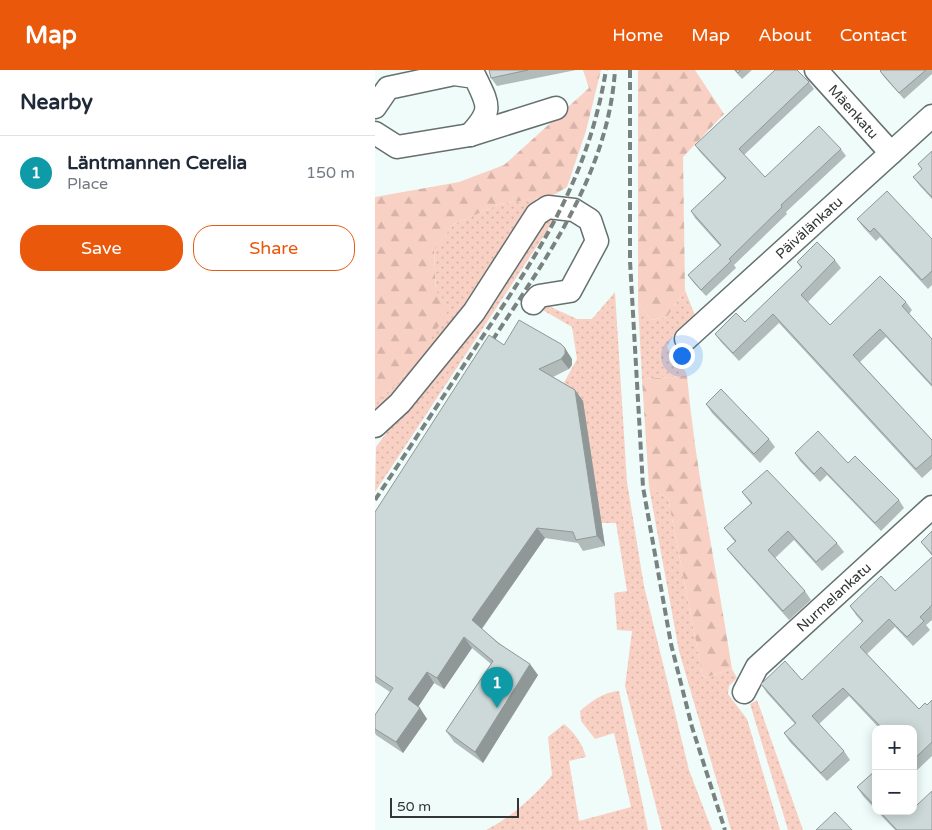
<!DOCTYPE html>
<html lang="en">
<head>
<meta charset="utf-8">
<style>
  :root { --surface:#fff; --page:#f6f6f7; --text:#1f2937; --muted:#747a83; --line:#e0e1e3; --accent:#ea580c }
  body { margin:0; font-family:"Varela Round",sans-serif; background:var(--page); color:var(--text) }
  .controls { position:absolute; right:15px; bottom:15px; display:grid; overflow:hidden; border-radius:10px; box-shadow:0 2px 12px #0003 }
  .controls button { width:45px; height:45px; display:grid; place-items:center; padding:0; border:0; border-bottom:1px solid var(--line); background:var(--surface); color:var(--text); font:25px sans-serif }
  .scale { position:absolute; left:15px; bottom:12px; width:129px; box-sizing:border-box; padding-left:5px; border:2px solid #323736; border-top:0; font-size:14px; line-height:18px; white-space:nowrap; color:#323736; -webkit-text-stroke:4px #effcfa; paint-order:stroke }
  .you { position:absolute; left:306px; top:285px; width:18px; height:18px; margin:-12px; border:4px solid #fff; border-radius:50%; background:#1a73e8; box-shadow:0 0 0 8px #1a73e833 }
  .badge { display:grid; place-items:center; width:32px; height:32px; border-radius:50%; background:var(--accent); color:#fff; font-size:16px; font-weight:700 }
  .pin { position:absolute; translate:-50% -41px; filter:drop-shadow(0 1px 2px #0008) }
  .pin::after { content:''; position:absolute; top:26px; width:18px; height:15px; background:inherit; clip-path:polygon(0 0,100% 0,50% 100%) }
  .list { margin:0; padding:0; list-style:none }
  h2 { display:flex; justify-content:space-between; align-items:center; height:65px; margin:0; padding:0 20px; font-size:21px }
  h2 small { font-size:16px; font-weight:400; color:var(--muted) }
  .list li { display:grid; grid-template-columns:32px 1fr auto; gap:15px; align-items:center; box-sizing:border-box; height:75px; padding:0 20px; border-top:1px solid var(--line) }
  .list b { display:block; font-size:19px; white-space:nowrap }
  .list p { margin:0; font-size:16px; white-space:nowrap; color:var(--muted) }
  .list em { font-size:16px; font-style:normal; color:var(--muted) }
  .actions { display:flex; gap:10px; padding:15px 20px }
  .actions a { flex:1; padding:11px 0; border:1px solid var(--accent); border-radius:20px; text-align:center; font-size:18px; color:var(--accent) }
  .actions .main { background:var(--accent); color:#fff }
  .map { position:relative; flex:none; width:557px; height:760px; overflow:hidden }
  header { display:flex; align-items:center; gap:30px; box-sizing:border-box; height:70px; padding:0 25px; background:var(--accent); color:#fff }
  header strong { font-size:24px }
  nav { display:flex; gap:28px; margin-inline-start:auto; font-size:18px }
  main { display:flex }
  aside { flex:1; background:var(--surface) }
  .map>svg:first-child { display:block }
</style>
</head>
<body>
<header>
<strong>Map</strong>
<nav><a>Home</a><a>Map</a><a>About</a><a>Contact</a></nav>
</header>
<main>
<aside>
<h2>Nearby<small></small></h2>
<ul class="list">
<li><span class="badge" style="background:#0f9aa8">1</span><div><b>Läntmannen Cerelia</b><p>Place</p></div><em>150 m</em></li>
</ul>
<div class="actions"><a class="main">Save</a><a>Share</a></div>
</aside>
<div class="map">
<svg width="557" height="760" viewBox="0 0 557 760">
  <defs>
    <pattern id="grass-dots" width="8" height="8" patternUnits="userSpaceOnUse" patternTransform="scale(1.25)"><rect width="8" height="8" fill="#f9d1c4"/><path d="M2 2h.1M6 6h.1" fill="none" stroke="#d6b4a9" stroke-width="1.8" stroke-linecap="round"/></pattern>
    <pattern id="forest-firs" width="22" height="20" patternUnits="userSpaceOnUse" patternTransform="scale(1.25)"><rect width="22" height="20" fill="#f9d1c4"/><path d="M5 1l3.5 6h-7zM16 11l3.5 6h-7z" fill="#d6b4a9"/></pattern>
  </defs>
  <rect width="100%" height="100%" fill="#effcfa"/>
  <!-- grass -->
  <path fill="url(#grass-dots)" d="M 162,128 L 64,279 L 0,345 L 0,334 L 39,297 L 61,221 L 59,179 L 79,154 L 125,134 Z
    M 181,147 L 0,422 L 1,377 L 149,177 L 173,149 Z
    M 310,220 L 321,248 C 306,254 299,262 292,277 C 298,288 309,295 312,306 L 267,309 L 263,233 L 276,250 L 292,247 Z
    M 240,222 L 252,412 L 269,516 L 314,700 L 337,760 L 287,760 L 250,616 L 257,561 L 242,560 L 239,523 L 252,521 L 241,453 L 226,453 L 186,318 L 202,289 L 197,257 L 166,239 L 167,233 L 202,249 L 217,249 Z
    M 274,417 L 293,428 L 328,608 L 357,599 L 362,608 L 354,616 L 353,624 L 372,649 L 405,760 L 356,760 L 304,581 Z
    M 244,621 L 273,760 L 111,760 C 135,748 160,726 177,705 L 173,667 L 189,654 C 200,663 207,673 211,687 L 194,691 L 204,751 L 256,737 L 239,663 L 220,669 L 206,651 L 205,641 C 217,631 228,622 244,621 Z
    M 382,630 L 386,641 L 428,760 L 413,760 L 375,634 Z"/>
  <!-- forest -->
  <path fill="url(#forest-firs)" d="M 208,0 L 226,0 L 211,61 L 192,117 L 177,126 L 125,134 L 79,154 L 59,180 L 61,221 L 75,237 L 39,297 L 0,334 L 0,127 L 84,112 L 129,95 L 214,18 Z
    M 263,0 L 320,0 L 349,44 L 308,87 L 310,220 L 292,247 L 276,250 L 263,233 Z
    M 312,306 C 321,404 342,501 357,599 L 328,608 L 293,428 L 274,417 L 267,309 Z"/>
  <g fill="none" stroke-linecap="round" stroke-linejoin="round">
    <!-- minor casing -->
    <g stroke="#65706f" stroke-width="25">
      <g id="minor">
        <path id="s1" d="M 441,0 L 516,83"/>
        <path d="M 0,37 L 13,18 L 79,4 L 100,7 C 114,36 118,40 95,65"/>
        <path d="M 0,63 L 22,77 L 95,65 L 181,38"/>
        <path id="s2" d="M 311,269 L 557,46"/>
        <path d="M 0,356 L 25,333 L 99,242 L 162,144 L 173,137 L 199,140 L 215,150 L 222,171 L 195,221 L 164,226 L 158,233"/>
        <path id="s3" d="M 369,622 L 382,597 L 557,437"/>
      </g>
    </g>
    <!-- minor -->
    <use href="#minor" stroke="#fff" stroke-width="22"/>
    <!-- rail -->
    <path stroke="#7a8280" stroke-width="4" stroke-dasharray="8 4" stroke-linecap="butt" d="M 255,0 L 255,191 L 268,417 L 296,574 L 317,657 L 350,760
      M 111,280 C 167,194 233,107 240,0
      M 0,430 C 35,377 70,324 104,272 C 164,182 213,110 231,0"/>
  </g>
  <!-- wall -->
  <path fill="#b0bbba" d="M 114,0 L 201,0 L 122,16 L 116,8 Z
    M 359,0 L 377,0 L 367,9 Z
    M 506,0 L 557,0 L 557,4 L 529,29 L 509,7 L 505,1 Z
    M 434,12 L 439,19 L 369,85 L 390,107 L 466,79 L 471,86 L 411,142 L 412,144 L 359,195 L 361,198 L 331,226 L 318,212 L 313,205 L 345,176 L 320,148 L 316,141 L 350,109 L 325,82 L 320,75 Z
    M 557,81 L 557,129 L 545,116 L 538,107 L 547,100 L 543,94 Z
    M 482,149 L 557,169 L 557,215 L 553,219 L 505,167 L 501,171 L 488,157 Z
    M 460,190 L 466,198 L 433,232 L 455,255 L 531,232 L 537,240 L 534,244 L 557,269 L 557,317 L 511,267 L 485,292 L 557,370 L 557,399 L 547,408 L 404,253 L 364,291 L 346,272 L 340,264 L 370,252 L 426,198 L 422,192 Z
    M 129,275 L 197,289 L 197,295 L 194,299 L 178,307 L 200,320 L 208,331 L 230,476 L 208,481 L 203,473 L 170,468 L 107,559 L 163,605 L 108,693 L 79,672 L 71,661 L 116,594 L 97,578 L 69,619 L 59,613 L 43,637 L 52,649 L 28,683 L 1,665 L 0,663 L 0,645 L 15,622 L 0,612 L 0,442 Z
    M 331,334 L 394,369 L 400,377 L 385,393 L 337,343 Z
    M 420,383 L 473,393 L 524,430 L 529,438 L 506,461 L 452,405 L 445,412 L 425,391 Z
    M 367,422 L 462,473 L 469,482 L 447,501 L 419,470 L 400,488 L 430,521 L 436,530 L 414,550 L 359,488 L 352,479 L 360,472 L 349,458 L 376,434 Z
    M 557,461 L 557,486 L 546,472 Z
    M 557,487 L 557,550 L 551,555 L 555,560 L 538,576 L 520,557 L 492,584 L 544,639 L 552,635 L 557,630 L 557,686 L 538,704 L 538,659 L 505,659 L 474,626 L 444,654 L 469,681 L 475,690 L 452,711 L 415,672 L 409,663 L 420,654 L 392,623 L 386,614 L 427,610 L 487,552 L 481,545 L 475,536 L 520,521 Z
    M 501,700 L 501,740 L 488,726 L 482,717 Z
    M 502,741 L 538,741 L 557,760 L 520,760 Z"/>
  <!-- shaded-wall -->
  <path fill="#909897" d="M 190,278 L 197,289 L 197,295 L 194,299 L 186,289 Z
    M 200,320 L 208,331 L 230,476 L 222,466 Z
    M 162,458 L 170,468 L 105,561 L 97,550 Z
    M 89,567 L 97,578 L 69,619 L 62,608 Z
    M 155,594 L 163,605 L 108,693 L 100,682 Z
    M 52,602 L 59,613 L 41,640 L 33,629 Z
    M 45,638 L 52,649 L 28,683 L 21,672 Z"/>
  <!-- building -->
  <path fill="#cdd9d8" stroke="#909897" d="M 114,0 L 153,0 L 116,8 Z
    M 360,0 L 366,0 L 363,3 Z
    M 400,0 L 422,0 L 434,12 L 364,79 L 390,107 L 444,56 L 466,79 L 406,135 L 407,137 L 354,189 L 356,191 L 326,220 L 313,205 L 346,175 L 316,141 L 351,108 L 320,75 Z
    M 506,0 L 551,0 L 524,23 L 505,1 Z
    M 557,81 L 557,127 L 538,107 L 547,99 L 543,94 Z
    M 512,121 L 557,169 L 557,201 L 547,210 L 499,158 L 495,162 L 482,149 Z
    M 442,172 L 460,190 L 426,225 L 455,255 L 505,206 L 531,232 L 527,236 L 557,269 L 557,315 L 505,259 L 478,285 L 557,370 L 557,385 L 541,399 L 398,244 L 358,283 L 340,264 L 361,243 L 370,252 L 427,197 L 422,192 Z
    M 144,250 L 186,274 L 190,278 L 190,284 L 186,289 L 164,299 L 200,320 L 222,466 L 201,470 L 198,462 L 162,458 L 97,550 L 123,573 L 155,594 L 100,682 L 71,661 L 118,591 L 89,567 L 62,608 L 52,602 L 33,629 L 45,638 L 21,672 L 0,659 L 0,645 L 18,618 L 0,606 L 0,442 L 114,265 L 129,275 Z
    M 346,319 L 394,369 L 379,384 L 331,334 Z
    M 443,361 L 473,393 L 480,386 L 524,430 L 500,453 L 446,397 L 439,404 L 420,383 Z
    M 392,400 L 462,473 L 441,492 L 413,461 L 393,480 L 430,521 L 408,541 L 352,479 L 361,471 L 349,458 L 377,433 L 367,422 Z
    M 557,461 L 557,484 L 546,472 Z
    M 557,487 L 557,535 L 545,547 L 549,551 L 532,567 L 514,549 L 485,577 L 544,639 L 550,633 L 552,635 L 557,630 L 557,672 L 538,690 L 538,659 L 508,659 L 468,618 L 437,646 L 469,681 L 446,703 L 409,663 L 421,653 L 386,614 L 410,591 L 427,610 L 488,551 L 475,536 L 506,506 L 520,521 Z
    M 501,700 L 501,737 L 482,717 Z
    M 557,721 L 557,760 L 522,760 L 504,741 L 538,741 L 538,734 L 541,736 Z
    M 460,742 L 477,760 L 441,760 Z"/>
  <g text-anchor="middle" stroke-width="4" stroke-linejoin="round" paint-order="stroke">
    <!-- street labels -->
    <g font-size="14" fill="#323736" stroke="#effcfa">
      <text dy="5" stroke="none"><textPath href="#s1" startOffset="56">Mäenkatu</textPath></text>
      <text dy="5" stroke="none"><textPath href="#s2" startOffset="166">Päivälänkatu</textPath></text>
      <text dy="5" stroke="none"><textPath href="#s3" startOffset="132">Nurmelankatu</textPath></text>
    </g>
  </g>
</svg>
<div class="controls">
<button>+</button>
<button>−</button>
</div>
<div class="scale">50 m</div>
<div class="you"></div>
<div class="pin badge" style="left:122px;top:638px;background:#0f9aa8">1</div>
</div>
</main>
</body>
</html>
